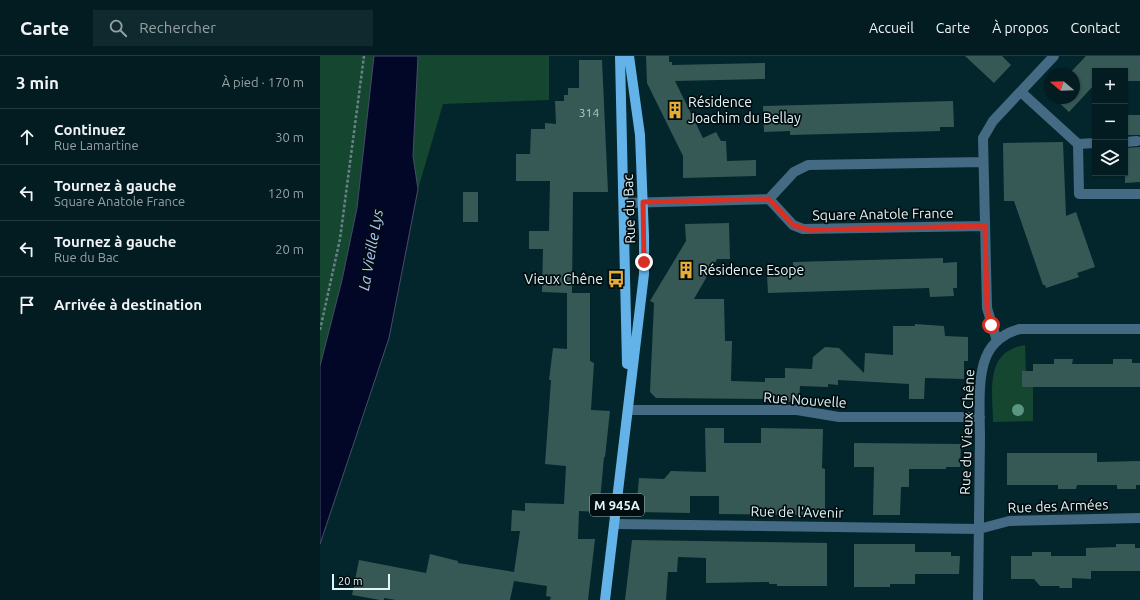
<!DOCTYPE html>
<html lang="fr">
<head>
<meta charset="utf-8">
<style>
  :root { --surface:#021c21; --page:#10292e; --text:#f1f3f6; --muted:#96a1a5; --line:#233a3f }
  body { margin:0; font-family:Ubuntu,sans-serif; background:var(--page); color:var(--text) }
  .controls { position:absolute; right:12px; top:12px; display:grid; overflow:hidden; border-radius:0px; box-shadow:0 1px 3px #0004 }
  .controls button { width:36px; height:36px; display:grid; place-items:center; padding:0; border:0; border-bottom:1px solid var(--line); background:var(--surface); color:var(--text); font:20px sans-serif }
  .compass { position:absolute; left:724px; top:12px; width:36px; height:36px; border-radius:50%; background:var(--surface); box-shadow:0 1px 3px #0004; rotate:289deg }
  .scale { position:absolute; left:12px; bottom:10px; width:58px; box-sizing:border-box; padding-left:4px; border:2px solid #e2f4f9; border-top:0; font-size:11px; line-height:14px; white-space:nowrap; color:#e2f4f9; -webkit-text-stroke:3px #020d0f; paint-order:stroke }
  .stop { position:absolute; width:12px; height:12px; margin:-9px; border:3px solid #d93025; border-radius:50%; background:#fff }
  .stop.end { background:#d93025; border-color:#fff; box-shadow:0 1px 4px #0008 }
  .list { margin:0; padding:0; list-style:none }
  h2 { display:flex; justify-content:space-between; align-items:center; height:52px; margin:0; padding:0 16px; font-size:17px }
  h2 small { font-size:13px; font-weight:400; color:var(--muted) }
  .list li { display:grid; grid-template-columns:26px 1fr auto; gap:12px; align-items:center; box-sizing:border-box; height:56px; padding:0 16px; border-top:1px solid var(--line) }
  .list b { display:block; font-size:15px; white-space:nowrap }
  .list p { margin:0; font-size:13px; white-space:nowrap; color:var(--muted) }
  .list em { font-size:13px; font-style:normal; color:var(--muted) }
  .icon { flex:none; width:22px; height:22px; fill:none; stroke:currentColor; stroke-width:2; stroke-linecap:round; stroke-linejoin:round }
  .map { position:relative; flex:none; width:820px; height:544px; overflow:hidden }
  header { display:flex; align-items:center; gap:24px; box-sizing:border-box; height:56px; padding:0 20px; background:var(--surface); border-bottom:1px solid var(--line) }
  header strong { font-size:19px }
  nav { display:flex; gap:22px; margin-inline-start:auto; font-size:14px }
  .search { width:280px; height:36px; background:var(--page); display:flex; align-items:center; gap:10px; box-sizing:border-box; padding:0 14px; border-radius:0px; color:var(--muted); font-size:15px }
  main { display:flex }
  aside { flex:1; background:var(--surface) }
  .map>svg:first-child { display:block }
</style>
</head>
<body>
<header>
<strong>Carte</strong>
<div class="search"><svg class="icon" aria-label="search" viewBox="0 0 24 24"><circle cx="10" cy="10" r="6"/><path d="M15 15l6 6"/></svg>Rechercher</div>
<nav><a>Accueil</a><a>Carte</a><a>À propos</a><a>Contact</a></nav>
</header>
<main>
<aside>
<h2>3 min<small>À pied · 170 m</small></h2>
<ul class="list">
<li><svg class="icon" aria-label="ahead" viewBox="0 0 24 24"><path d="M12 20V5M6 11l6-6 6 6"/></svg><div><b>Continuez</b><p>Rue Lamartine</p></div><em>30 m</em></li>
<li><svg class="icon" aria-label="left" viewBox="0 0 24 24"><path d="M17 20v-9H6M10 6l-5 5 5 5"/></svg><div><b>Tournez à gauche</b><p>Square Anatole France</p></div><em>120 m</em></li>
<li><svg class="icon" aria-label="left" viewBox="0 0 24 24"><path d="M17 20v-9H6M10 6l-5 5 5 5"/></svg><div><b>Tournez à gauche</b><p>Rue du Bac</p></div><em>20 m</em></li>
<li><svg class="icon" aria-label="arrive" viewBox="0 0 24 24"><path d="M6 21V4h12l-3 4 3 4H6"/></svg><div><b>Arrivée à destination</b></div></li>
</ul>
</aside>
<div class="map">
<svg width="820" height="544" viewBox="0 0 820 544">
  <rect width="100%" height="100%" fill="#03262c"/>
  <!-- green -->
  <path fill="#15462f" d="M 0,0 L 54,0 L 37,152 L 22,224 L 0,310 Z
    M 98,0 L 229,0 L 229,44 L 123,48 L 98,133 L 93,100 Z
    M 705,289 L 706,315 L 713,331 L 713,365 L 673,366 C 673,344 666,306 690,294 C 695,291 700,290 705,289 Z"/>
  <!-- water -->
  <path fill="#020728" stroke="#454e67" d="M 54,0 L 98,0 L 93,100 L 98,133 L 86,195 L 69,282 L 0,488 L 0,310 L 22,224 L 37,152 Z"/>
  <!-- building -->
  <path fill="#375955" d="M 326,0 L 349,0 L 349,6 L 352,6 L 352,9 L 445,7 L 445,23 L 355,25 L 383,82 L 396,76 L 401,85 L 406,85 L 407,105 L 436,104 L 436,120 L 363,122 L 363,100 L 327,27 Z
    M 645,0 L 682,0 L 691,9 L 674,27 Z
    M 766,0 L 820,0 L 820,25 L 805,25 L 805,15 L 775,15 L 775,28 L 749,56 L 734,42 L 754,42 L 754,18 L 749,18 Z
    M 259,4 L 282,4 L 288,136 L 253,136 L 252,237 L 270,237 L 270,305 L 274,307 L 271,354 L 290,355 L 285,401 L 284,401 L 279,456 L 259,455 L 258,483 L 275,483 L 268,544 L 230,544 L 231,541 L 226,540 L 227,530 L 194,525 L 190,544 L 76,544 L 64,542 L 64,544 L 60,544 L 32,539 L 39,504 L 106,517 L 110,498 L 138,505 L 138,507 L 194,516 L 200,475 L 191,475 L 192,454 L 205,455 L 205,447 L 244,448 L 246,410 L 225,408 L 231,324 L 229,324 L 233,292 L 247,293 L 247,237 L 222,236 L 223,193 L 209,193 L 209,175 L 229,175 L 230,125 L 196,125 L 196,98 L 210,98 L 211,73 L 225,73 L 225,67 L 236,68 L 235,45 L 244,45 L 244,39 L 248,39 L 248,32 L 259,32 Z
    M 633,45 L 634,71 L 620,71 L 620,75 L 470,79 L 470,75 L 444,76 L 443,50 Z
    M 805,59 L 820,59 L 820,79 L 805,79 Z
    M 743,86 L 746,160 L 756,156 L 775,211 L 757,217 L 759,221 L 726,232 L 725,229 L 723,229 L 694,145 L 684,145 L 683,87 Z
    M 820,91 L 820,126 L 805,127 L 805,92 Z
    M 143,136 L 158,136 L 158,166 L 143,166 Z
    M 409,167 L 410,203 L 397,203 L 374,243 L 404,243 L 405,285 L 412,285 L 411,325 L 445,326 L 445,322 L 465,322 L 465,312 L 492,313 L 493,301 L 505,291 L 519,292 L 544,317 L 545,297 L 573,299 L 573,270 L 595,270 L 595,268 L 624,270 L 625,280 L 648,281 L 648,305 L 644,305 L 644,323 L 605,322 L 604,343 L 589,343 L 589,328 L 518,324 L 518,329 L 508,328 L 508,331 L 480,330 L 479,346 L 453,345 L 453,343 L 336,342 L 330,336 L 334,247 L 330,245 L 366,185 L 365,168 Z
    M 623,202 L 623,207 L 637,206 L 637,232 L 633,232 L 634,240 L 610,241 L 609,232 L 448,237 L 447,219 L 460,219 L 460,210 L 473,210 L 473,206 Z
    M 734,303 L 753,303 L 752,308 L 793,308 L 793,303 L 812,303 L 812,307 L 820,307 L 820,331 L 702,331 L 702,315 L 713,315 L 713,308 L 734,308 Z
    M 385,372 L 404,372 L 404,387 L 441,387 L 441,372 L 503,373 L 502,412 L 505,413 L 505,459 L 399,458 L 399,440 L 370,440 L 370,457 L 316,456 L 319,422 L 344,423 L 351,415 L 386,416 Z
    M 534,387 L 641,388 L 640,411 L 626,411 L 626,413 L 589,413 L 589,431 L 581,431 L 580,459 L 553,459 L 554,411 L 534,411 Z
    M 687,397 L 777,397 L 777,406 L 820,405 L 820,429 L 816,429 L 816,433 L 797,433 L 797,429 L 757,429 L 756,433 L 738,433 L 738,429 L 687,429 Z
    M 312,484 L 507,487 L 507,530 L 457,530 L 457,528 L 449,528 L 449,526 L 386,527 L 386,502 L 358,501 L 357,516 L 348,516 L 346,544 L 305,544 Z
    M 534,488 L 595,488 L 595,496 L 631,496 L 631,500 L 640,500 L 639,518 L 595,518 L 595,528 L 570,528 L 570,531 L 534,531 Z
    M 796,488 L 815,488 L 815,492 L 820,492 L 820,515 L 771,515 L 771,523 L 752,522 L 752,532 L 740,532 L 739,530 L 720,530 L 714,523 L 691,523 L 691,500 L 712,500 L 712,496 L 731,496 L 731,500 L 766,500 L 766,492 L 796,491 Z"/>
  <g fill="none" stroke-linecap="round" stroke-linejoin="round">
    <!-- path -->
    <path stroke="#688388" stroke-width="2.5" stroke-dasharray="3 2" stroke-linecap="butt" d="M 0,274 L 20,183 L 44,0"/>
    <!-- lane -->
    <path stroke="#456a83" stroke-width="10" d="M 701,36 L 758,88 L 775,87
      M 805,86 L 817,85
      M 758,88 L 759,138 L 820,138"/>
    <!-- street -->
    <path stroke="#456a83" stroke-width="10" d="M 449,143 L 473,169 L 483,173 L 665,170
      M 304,147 L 449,143 L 474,116 L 488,109 L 663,106
      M 677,285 L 667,252 L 663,82 L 673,65 L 734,0
      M 308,354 L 477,354 L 519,361 L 660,361
      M 295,468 L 659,473 L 689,465 L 820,462
      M 658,544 C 659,490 659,436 660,382 C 660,359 657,322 666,301 C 672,286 686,276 700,273 L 820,273"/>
    <!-- primary -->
    <path stroke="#64b3e8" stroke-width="10" d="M 300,0 L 307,308
      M 285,544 L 324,218 L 324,180 L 320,79 L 309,0"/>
  </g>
  <!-- trees -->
  <circle fill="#599580" cx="698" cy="354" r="6"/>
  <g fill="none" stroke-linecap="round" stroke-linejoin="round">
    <!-- route -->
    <path stroke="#d93025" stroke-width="5" d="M 324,206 L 323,146 L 449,143 L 473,169 L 489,174 L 665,170 L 667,252 L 671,269"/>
  </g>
  <!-- icons -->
  <defs>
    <g id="building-bare" transform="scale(1.38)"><path d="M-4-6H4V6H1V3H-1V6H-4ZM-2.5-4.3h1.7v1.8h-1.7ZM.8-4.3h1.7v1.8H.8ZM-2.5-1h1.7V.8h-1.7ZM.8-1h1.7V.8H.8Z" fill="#e7ac36" stroke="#020d0f" stroke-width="2.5" paint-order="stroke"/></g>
    <g id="bus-bare" transform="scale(1.38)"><path d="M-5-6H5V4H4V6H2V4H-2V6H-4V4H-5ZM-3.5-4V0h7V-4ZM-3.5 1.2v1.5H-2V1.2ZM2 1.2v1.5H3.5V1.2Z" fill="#e7ac36" stroke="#020d0f" stroke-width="2.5" paint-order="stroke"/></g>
  </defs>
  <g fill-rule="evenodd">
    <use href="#building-bare" x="355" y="54"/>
    <use href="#building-bare" x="366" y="214"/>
    <use href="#bus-bare" x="296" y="223"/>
  </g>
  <g text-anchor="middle" stroke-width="3.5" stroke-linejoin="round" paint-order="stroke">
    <!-- number labels -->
    <g font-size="12" fill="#b7cdd0">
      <text x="269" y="61">314</text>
    </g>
    <!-- shield labels -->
    <rect fill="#020d0f" stroke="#9fafb3" stroke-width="1" x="270" y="438" width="54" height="22" rx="3"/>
    <g font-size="13" font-weight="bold" fill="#e2f4f9">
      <text x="297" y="454">M 945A</text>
    </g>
    <!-- poi labels -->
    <g font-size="14" fill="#e2f4f9" stroke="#020d0f" text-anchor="start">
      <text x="368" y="51">Résidence<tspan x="368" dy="16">Joachim du Bellay</tspan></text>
      <text x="379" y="219">Résidence Esope</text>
      <text x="283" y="228" text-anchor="end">Vieux Chêne</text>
    </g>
    <!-- street labels -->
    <g font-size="14" fill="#e2f4f9" stroke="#020d0f">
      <text transform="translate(309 153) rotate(-92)" y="5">Rue du Bac</text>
      <text transform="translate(563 158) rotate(-1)" y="5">Square Anatole France</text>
      <text transform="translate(485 344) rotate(4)" y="5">Rue Nouvelle</text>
      <text transform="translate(647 376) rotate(-88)" y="5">Rue du Vieux Chêne</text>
      <text transform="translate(738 450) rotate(-2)" y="5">Rue des Armées</text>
      <text transform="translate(477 456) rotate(1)" y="5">Rue de l'Avenir</text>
    </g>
    <!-- water labels -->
    <g font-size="15" font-style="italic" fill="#aec5fa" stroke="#020d0f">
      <text transform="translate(51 194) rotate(-80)" y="5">La Vieille Lys</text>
    </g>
  </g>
</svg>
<div class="controls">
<button>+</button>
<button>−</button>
<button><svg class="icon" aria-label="layers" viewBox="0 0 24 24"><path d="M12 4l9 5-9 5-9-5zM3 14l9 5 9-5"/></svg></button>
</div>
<svg class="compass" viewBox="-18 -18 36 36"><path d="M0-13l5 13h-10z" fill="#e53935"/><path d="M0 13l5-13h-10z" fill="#96a1a5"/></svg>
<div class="scale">20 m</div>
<div class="stop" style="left:671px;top:269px"></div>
<div class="stop end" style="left:324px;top:206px"></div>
</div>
</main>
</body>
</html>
